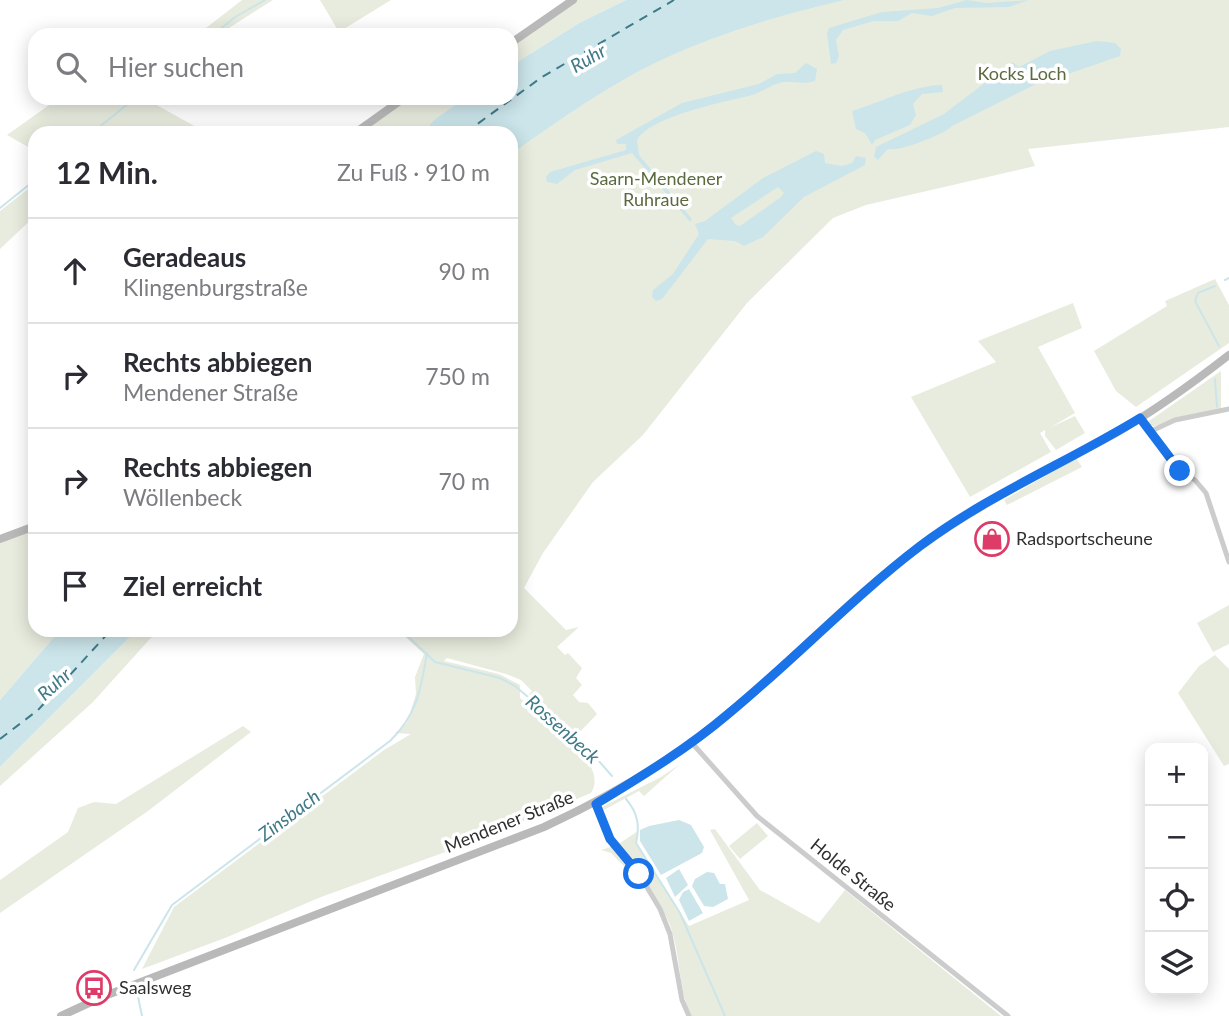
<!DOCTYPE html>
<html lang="de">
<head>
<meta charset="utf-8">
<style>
  :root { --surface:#fff; --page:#f2f2f3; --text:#2b2b33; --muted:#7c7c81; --line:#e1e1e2 }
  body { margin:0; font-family:Lato,sans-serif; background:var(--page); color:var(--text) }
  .controls { position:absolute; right:21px; bottom:21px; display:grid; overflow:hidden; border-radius:14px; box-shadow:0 4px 18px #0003 }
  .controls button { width:63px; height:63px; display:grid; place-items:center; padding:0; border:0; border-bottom:2px solid var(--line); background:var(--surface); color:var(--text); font:35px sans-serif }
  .stop { position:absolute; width:21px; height:21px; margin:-16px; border:5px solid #1a73e8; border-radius:50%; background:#fff }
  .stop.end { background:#1a73e8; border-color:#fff; box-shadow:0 2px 7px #0008 }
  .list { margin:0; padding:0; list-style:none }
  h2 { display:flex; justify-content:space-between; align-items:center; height:91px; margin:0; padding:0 28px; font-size:30px }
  h2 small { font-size:23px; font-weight:400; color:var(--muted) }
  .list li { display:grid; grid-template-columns:46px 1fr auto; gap:21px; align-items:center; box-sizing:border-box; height:105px; padding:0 28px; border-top:2px solid var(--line) }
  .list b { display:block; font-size:26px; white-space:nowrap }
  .list p { margin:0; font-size:23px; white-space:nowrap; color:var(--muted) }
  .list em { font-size:23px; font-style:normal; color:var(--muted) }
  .icon { flex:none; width:38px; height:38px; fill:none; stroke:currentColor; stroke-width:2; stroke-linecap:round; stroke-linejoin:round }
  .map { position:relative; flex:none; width:1229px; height:1016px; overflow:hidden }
  .search { position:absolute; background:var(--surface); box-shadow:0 4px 18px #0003; left:28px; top:28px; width:490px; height:77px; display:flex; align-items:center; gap:18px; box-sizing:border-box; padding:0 24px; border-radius:21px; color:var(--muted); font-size:26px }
  .panel { position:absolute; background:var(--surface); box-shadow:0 4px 18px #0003; left:28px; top:126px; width:490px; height:511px; border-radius:21px }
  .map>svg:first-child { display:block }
</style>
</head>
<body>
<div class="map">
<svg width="1229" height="1016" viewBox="0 0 1229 1016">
  <rect width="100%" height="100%" fill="#fff"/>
  <!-- green -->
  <path fill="#e8ecde" d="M 242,0 L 273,0 L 218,35 L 197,35 Z
    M 320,0 L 391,0 L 339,32 Z
    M 577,0 L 626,0 L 579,23 L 511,66 L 511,46 Z
    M 715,0 L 1229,0 L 1229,127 L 1028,149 L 1035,166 L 866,205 L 833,218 L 747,303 L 643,435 L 593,482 L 543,553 L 524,588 L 566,630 L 579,627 L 557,647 L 565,655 L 568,653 L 582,668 L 576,678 L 582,685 L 573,695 L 579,702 L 588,703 L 597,714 L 577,735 L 529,694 L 532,691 L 521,680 L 506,674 L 447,658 L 444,661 L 499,674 L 520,685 L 520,698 C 541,716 611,762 591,793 L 473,842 L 321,897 L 225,938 L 142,969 L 174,907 L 384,750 L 411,734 L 395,733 L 407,723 L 416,694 L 415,677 L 424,654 L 398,630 L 511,630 L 511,133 Z
    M 59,98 L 144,98 L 207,133 L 35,133 L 35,151 L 7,135 Z
    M 410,98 L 465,98 L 435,119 L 422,133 L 360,133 Z
    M 35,174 L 35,216 L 0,249 L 0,211 L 33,185 L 30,181 Z
    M 1215,279 L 1229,305 L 1229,343 L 1136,407 L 1116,391 L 1094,351 L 1167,306 L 1165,301 Z
    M 1073,303 L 1082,328 L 1038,347 L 1075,413 L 1051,427 L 1075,416 L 1085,433 L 1056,450 L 1045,436 L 1045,430 L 1040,433 L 1051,452 L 970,497 L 911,397 L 996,362 L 978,341 Z
    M 1221,371 L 1221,410 L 1150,427 L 1149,421 Z
    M 1076,458 L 1082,467 L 1007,505 L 1004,500 Z
    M 35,529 L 35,630 L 60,630 L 0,700 L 0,543 Z
    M 1229,605 L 1229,644 L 1213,652 L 1197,623 Z
    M 137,630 L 158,630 L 93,702 L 0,786 L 0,767 Z
    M 1215,655 L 1229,669 L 1229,764 L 1224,766 L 1178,693 L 1199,666 Z
    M 243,726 L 251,732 L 148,811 L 0,913 L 0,880 L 68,832 L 78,808 L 94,802 L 116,804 Z
    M 680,764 L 644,796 L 639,791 L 602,811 L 602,807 L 661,777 Z
    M 757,823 L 768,836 L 740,859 L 729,846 Z
    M 715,829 L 760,890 L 819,923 L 845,890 L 1001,1016 L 691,1016 C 678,988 681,955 670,925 C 659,897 631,874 611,853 L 601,850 L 617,845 L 638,831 L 636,843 L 689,926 L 749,900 L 710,830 Z"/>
  <!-- water -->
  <path fill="#cbe5ea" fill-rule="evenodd" d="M 626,0 L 844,0 C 768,18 690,41 623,80 C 584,102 548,128 511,154 L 511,133 L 422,133 L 435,119 L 465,98 L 511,98 L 511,66 L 579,23 Z
    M 967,0 L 987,3 L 1029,0 L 1009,7 L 955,8 L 932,16 L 912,13 L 898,21 L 874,21 L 843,30 L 836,40 L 839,56 L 836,63 L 831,64 L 827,34 L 829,28 L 882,12 L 938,8 Z
    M 1097,41 L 1115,43 L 1121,49 L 1120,56 L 1068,74 L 1046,76 L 1032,86 L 952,126 C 943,135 899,152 888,149 L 878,160 L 874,157 L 876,147 L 944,114 L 1012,62 L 1019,67 L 1050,51 Z
    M 806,63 L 817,69 L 815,81 C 802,85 795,81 783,82 C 772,84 762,92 752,95 C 724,102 651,116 637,140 L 639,155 L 692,219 L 690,222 L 632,153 L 575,170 L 557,184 L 547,182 L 546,177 L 550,172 L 626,150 L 626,144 L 617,144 L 616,140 L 682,103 L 759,84 L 777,74 L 795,73 Z
    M 942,85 L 943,92 L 922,94 L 913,104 L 916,115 L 910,125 L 875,140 L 872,145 L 865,133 L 856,129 L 852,111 C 882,102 910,86 942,85 Z
    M 816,151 L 824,154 L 825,163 L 842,166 L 852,163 L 856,156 L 866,158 L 865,165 L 804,197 L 763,237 L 744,246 L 735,241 L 708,239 L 662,299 L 656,301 L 652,297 L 653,290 L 673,274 L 699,234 L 695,224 L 705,221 L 763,178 ZM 778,187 L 784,193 L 781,197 L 740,226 L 736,225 L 731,218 Z
    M 60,630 L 137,630 L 0,767 L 0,700 Z
    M 679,820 L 691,825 L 704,847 L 702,853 L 661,875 L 640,841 L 640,830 L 649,826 Z
    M 679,869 L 688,885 L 675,897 L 666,878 Z
    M 707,872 L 714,873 L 720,884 L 725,884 L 728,899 L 713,907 L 704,906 L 692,886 L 695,879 Z
    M 689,889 L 703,913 L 689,921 L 679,900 L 683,892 Z"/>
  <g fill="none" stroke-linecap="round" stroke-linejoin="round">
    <!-- stream -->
    <path stroke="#cbe5ea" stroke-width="2" d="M 213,35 L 235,17 L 265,0
      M 92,133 L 135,98
      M 0,208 L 35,180
      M 1225,280 L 1229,278
      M 1215,286 L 1198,293 L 1195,301 L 1219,346
      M 1215,379 L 1217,407
      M 401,630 L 435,662 L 500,678 L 515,686 L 583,743 L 612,776
      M 626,799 C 638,813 640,826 636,843 L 680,913 L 725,1016
      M 134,970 L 172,905 L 390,741 C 417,715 421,689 427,653
      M 137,992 L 142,1016"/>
    <!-- ferry -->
    <path stroke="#3f7a88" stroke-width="2" stroke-dasharray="9 7" stroke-linecap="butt" d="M 465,133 L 542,77 L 674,0
      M 0,739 L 38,710 L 111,630"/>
    <!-- street -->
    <path stroke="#ccc" stroke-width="5" d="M 1140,418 L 1173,466 L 1195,480 L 1206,493 L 1229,562
      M 1149,432 L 1175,420 L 1229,409
      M 692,743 L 757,816 L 1008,1016
      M 596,804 L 610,840 L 639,874 L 660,909 L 670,934 L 682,1000 L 689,1016"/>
    <!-- secondary -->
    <path stroke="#b9b9b9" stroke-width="8" d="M 511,43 L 573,0
      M 355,133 L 404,98
      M 0,539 L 35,526
      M 61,1016 L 102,997 L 544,827 C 611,796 672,761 729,714 C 795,659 853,594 924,544 C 984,500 1051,469 1116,433 C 1156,410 1193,383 1229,355"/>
  </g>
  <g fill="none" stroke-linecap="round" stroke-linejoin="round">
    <!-- route -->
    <path stroke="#1a73e8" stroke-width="9" d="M 639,874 L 610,839 L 596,804 C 642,776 687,749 728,714 C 794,660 852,598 920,546 C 988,495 1068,462 1140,418 L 1180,471"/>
  </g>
  <!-- icons -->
  <defs>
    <g id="shop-ring" transform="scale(1.75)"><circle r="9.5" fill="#fff" stroke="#dd3b68" stroke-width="1.5"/><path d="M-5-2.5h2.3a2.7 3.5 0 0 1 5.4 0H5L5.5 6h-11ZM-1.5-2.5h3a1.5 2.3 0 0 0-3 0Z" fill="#dd3b68"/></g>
    <g id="bus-ring" transform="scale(1.75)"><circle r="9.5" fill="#fff" stroke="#dd3b68" stroke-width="1.5"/><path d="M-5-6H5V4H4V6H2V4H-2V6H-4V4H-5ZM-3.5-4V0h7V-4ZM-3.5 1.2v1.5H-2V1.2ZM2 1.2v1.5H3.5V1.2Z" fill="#dd3b68"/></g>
  </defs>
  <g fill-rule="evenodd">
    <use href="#shop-ring" x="992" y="539"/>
    <use href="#bus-ring" x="94" y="988"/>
  </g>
  <g text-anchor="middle" stroke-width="7" stroke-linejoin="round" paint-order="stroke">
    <!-- park labels -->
    <g font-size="18" fill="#5b693f" stroke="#fff">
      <text x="1022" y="80">Kocks Loch</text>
      <text x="656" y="185">Saarn-Mendener<tspan x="656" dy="21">Ruhraue</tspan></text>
    </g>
    <!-- poi labels -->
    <g font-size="18" fill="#2f2f2f" stroke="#fff" text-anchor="start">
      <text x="1016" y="545">Radsportscheune</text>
      <text x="119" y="994">Saalsweg</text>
    </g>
    <!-- street labels -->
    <g font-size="18" fill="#2f2f2f" stroke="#fff">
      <text transform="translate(509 822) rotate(-22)" y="6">Mendener Straße</text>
      <text transform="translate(853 875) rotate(39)" y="6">Holde Straße</text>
    </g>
    <!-- water labels -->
    <g font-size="19" font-style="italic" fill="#3f7a88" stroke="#fff">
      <text transform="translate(588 58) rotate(-30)" y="7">Ruhr</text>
      <text transform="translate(54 684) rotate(-42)" y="7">Ruhr</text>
      <text transform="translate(563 729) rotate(42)" y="7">Rossenbeck</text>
      <text transform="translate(289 815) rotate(-37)" y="7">Zinsbach</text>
    </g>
  </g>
</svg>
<div class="controls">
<button>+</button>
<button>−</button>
<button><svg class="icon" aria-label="locate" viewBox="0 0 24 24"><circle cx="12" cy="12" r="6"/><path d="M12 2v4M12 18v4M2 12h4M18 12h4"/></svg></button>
<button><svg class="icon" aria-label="layers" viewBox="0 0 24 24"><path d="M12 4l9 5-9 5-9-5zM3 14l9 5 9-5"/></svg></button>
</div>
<div class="stop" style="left:639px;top:874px"></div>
<div class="stop end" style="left:1180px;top:471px"></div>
<div class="search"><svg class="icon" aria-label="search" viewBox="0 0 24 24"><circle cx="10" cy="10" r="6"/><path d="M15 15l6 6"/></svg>Hier suchen</div>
<section class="panel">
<h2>12 Min.<small>Zu Fuß · 910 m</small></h2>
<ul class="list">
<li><svg class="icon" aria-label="ahead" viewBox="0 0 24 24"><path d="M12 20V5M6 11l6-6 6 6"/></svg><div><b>Geradeaus</b><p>Klingenburgstraße</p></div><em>90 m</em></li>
<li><svg class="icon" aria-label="right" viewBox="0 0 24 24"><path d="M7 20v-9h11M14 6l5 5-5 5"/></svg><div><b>Rechts abbiegen</b><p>Mendener Straße</p></div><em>750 m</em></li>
<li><svg class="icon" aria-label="right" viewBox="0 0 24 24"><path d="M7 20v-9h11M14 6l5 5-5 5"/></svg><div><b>Rechts abbiegen</b><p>Wöllenbeck</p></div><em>70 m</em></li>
<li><svg class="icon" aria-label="arrive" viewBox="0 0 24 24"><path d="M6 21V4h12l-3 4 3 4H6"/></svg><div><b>Ziel erreicht</b></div></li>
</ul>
</section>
</div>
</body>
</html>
